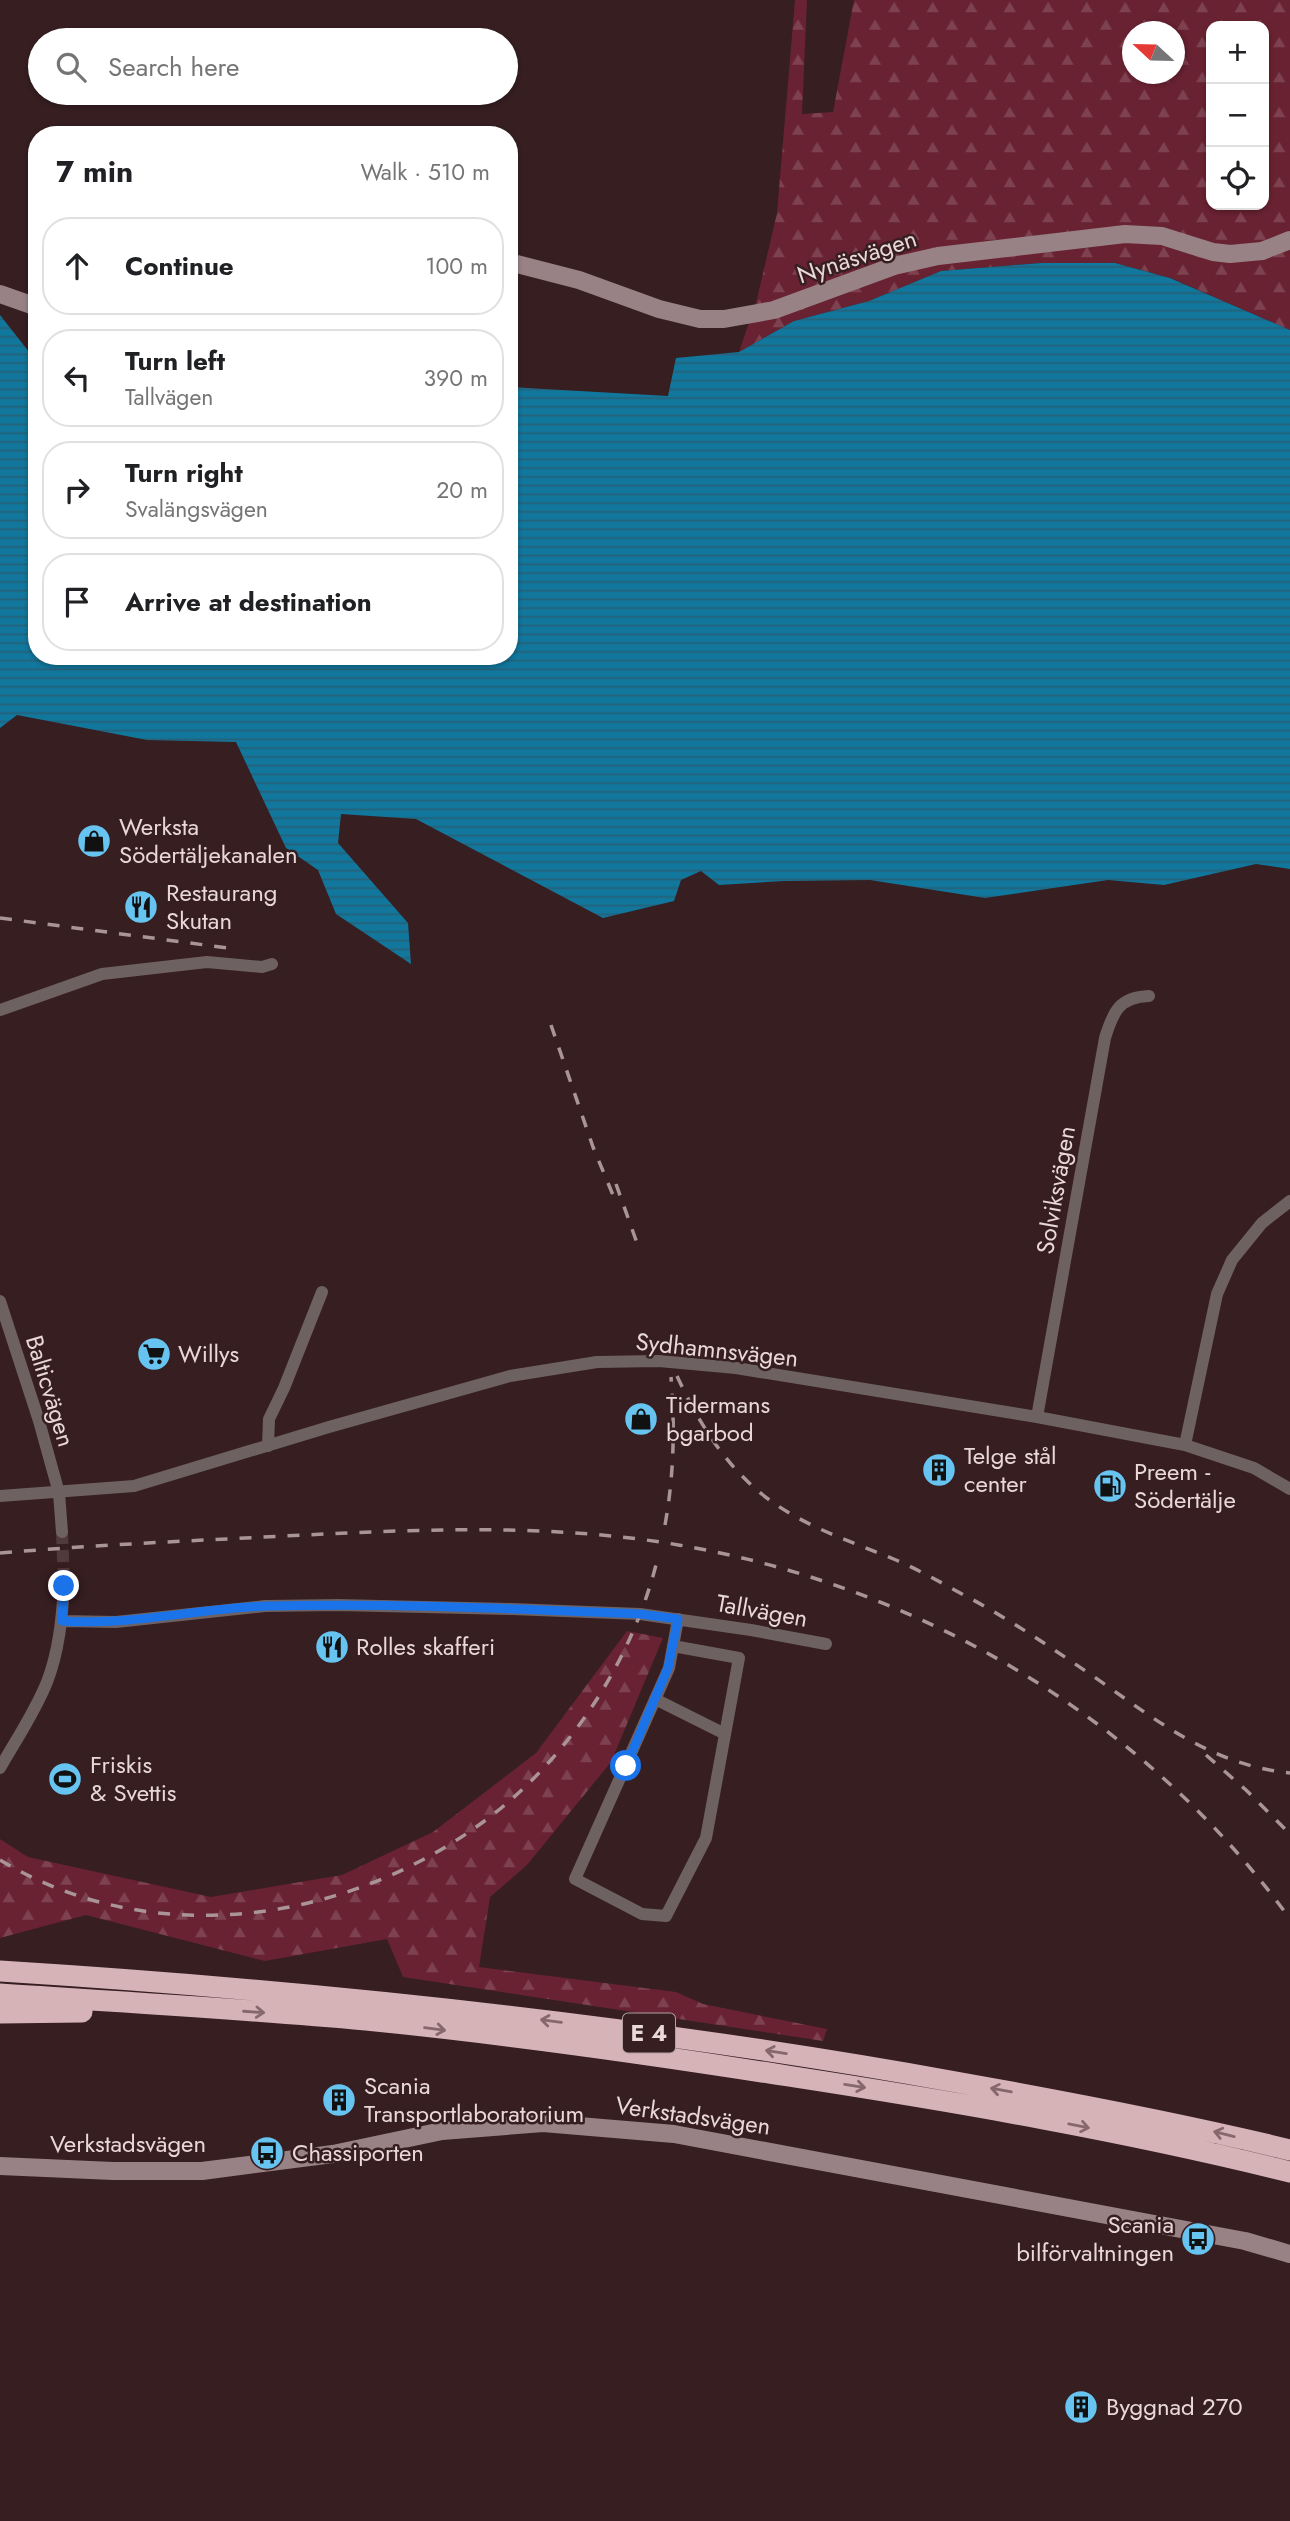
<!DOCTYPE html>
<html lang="en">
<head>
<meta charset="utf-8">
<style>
  :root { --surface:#fff; --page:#f2f2f2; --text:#202124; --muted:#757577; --line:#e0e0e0 }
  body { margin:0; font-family:Jost,sans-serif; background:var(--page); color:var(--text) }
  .controls { position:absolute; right:21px; top:21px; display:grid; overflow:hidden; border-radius:14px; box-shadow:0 2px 5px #0004 }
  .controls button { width:63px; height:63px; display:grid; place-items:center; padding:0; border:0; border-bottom:2px solid var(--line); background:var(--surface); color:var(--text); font:35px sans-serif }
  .compass { position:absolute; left:1122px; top:21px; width:63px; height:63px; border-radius:50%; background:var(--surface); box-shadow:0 2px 5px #0004; rotate:292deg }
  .stop { position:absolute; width:21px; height:21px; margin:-16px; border:5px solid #1a73e8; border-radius:50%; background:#fff }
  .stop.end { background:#1a73e8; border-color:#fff; box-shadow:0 2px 7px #0008 }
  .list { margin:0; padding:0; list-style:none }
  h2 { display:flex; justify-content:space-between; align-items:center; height:91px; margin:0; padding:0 28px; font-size:30px }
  h2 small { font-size:23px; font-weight:400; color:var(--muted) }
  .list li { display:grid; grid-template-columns:46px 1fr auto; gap:21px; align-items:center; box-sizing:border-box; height:98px; margin:0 14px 14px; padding:0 14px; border:2px solid var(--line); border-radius:28px }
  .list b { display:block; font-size:26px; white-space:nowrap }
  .list p { margin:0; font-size:23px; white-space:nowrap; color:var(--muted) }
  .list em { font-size:23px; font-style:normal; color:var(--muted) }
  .icon { flex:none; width:38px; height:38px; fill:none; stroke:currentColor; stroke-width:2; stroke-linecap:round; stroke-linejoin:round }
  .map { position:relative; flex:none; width:1290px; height:2521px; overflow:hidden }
  .search { position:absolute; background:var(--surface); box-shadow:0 2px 5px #0004; left:28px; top:28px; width:490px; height:77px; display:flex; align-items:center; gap:18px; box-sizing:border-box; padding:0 24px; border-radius:38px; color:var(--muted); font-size:26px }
  .panel { position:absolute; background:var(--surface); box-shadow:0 2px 5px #0004; left:28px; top:126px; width:490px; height:539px; border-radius:28px }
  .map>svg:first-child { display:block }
</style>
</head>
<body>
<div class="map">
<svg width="1290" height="2521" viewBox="0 0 1290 2521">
  <defs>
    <pattern id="forest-firs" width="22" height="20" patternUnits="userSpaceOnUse" patternTransform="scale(1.75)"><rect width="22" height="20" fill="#692232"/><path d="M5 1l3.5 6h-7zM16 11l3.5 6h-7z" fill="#7e414f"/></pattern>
    <pattern id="water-rules" width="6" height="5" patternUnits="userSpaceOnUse" patternTransform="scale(1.75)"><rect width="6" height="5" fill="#11779d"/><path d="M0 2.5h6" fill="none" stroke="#266178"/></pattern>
  </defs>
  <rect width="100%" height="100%" fill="#361e21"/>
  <!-- forest -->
  <path fill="url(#forest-firs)" fill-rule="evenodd" d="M 795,0 L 807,0 L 802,114 L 833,112 L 854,0 L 1290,0 L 1290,330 L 1171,278 L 1115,263 L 1041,263 L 941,271 L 869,301 L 794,321 L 739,352 L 757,299 L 777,213 ZM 1211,26 L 1264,26 L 1264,205 L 1211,205 ZM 1132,32 L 1174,32 L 1174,74 L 1132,74 Z
    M 627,1631 L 663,1638 L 611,1762 L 527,1865 L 490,1897 L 479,1967 L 676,1992 L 703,2004 L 827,2029 L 823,2041 L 403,1977 L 387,1939 L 265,1961 L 86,1915 L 0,1938 L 0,1839 L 28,1857 L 211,1897 L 342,1875 L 433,1832 L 536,1753 Z"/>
  <!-- water -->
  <path fill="url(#water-rules)" d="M 1041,263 L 1115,263 L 1170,278 L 1290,330 L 1290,869 L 1256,864 L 1164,885 L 1108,880 L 985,898 L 870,880 L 784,881 L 719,885 L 701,871 L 681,880 L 674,901 L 603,918 L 416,819 L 341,814 L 338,843 L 408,923 L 411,964 L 336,914 L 318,870 L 286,848 L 236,742 L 147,740 L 17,715 L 0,728 L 0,315 L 37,362 L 37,656 L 509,656 L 509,387 L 668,396 L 676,358 L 739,352 L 794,321 L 869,301 L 941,271 Z"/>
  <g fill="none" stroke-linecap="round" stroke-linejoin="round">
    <!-- street-tunnel -->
    <path stroke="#513a3d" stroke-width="12" stroke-dasharray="12 6" stroke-linecap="butt" d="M 62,1532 L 64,1586"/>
    <!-- street -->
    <path stroke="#6e6162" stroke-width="12" d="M 0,1010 L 102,974 L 207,962 L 262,967 L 272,964
      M 0,1301 L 39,1421 L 59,1493 L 62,1532
      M 1037,1417 L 1105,1038 C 1113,1012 1119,997 1149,996
      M 1185,1445 L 1217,1294 L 1232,1260 L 1262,1223 L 1290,1201
      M 268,1446 L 269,1419 L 284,1388 L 322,1292
      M 0,1496 L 134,1486 L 329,1427 L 510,1376 L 597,1362 L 659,1361 L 736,1368 L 1037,1417 L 1185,1445 L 1254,1468 L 1290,1489
      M 62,1621 L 116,1622 L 265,1606 L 338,1605 L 512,1609 L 640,1614 L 751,1630 L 826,1644
      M 673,1646 L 739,1658 L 706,1838 L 666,1916 L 642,1914 L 575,1879 L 669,1668 L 678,1619
      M 655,1699 L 725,1734
      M 0,1768 C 16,1740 35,1712 47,1682 C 59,1651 62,1618 64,1586"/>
    <!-- secondary -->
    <path stroke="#988285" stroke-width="18" d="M 509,262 L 579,280 L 659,309 L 700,319 L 724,319 L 774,310 L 894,266 L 938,256 L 1125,234 L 1162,236 L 1213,252 L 1230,254 L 1262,251 L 1290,240
      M 0,294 L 37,307
      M 0,2166 L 113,2171 L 202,2171 L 333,2154 L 442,2131 L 543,2123 L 674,2134 L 1245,2241 L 1290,2254"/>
    <!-- highway -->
    <path stroke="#d5b3b7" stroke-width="21" d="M 0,1971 C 321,1991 640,2025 956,2082 C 1068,2102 1180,2123 1290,2150
      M 0,1994 C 122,2002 244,2009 366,2020 C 507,2034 648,2054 788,2076 C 957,2102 1125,2131 1290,2172
      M 0,2013 L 82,2012"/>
    <!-- rail -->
    <path stroke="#a99597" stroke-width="3.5" stroke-dasharray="12 12" stroke-linecap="butt" d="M 0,918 L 228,948
      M 551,1025 L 593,1147 L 613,1195
      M 616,1184 L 637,1243
      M 677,1376 C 698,1421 723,1463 763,1495 C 802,1526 850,1541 896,1560 C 919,1570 940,1582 962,1594 C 1008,1618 1050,1647 1093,1676 C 1156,1720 1211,1765 1290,1773
      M 665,1525 C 674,1475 675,1427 671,1377
      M 0,1553 C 94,1545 189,1541 284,1536 C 405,1530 526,1524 646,1540 C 900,1574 1140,1711 1290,1919
      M 1206,1755 L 1246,1790 L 1290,1834
      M 0,1860 C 157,1955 361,1921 500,1809 C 577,1746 635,1653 658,1557"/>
  </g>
  <!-- one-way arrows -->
  <defs><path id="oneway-shaft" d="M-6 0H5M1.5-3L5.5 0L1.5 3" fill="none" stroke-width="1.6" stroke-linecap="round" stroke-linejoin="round" transform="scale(1.75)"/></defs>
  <g stroke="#86686c">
    <use href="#oneway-shaft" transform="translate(254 2012) rotate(4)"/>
    <use href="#oneway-shaft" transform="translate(551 2021) rotate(-173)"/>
    <use href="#oneway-shaft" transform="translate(435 2029) rotate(7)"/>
    <use href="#oneway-shaft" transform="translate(776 2052) rotate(-171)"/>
    <use href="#oneway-shaft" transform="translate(855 2086) rotate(9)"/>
    <use href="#oneway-shaft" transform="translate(1001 2090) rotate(-170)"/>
    <use href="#oneway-shaft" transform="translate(1079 2126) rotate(11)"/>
    <use href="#oneway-shaft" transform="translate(1224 2134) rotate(-166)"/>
  </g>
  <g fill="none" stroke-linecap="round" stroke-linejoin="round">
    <!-- route -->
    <path stroke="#1a73e8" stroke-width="9" d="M 64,1586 L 62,1621 C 131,1626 199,1608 268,1606 C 392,1603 517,1609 640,1614 L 678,1619 L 668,1668 L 626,1766"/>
  </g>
  <!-- icons -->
  <defs>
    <g id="shop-disc" transform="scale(1.75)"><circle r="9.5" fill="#67c4f0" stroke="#361e21"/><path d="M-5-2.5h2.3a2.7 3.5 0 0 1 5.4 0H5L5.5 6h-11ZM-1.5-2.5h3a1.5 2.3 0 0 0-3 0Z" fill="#111"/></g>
    <g id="restaurant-disc" transform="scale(1.75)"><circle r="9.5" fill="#67c4f0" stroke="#361e21"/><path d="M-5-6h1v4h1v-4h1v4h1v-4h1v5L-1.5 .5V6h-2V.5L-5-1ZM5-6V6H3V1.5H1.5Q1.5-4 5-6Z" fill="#111"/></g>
    <g id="supermarket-disc" transform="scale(1.75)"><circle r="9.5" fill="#67c4f0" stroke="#361e21"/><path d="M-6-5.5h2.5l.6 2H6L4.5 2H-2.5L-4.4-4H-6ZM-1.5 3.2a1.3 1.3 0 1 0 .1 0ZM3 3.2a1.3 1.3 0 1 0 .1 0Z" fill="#111"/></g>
    <g id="building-disc" transform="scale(1.75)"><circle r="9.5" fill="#67c4f0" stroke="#361e21"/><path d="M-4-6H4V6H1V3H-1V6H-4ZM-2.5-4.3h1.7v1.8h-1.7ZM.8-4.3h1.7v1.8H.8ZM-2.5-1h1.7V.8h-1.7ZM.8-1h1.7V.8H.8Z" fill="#111"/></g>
    <g id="fuel-disc" transform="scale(1.75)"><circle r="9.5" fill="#67c4f0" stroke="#361e21"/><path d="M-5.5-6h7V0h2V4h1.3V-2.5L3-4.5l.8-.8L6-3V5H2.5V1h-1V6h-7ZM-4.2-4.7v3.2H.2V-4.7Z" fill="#111"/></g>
    <g id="stadium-disc" transform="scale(1.75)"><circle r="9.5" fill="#67c4f0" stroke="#361e21"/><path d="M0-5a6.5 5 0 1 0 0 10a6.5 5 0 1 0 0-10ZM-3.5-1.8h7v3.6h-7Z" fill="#111"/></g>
    <g id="bus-disc" transform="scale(1.75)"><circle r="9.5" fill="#67c4f0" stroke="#361e21"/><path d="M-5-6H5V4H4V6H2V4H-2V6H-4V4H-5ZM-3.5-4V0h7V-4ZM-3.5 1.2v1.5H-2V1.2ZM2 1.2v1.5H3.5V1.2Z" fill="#111"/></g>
  </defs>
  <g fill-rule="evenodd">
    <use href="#shop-disc" x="94" y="841"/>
    <use href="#restaurant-disc" x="141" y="907"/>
    <use href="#supermarket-disc" x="154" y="1354"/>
    <use href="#shop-disc" x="641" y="1419"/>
    <use href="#building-disc" x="939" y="1470"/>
    <use href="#fuel-disc" x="1110" y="1486"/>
    <use href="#restaurant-disc" x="332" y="1647"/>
    <use href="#stadium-disc" x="65" y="1779"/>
    <use href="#building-disc" x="339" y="2100"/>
    <use href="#bus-disc" x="267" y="2153"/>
    <use href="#bus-disc" x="1198" y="2239"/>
    <use href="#building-disc" x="1081" y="2407"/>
  </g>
  <g text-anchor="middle" stroke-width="5" stroke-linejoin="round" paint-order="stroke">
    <!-- shield labels -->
    <rect fill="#361e21" stroke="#b3a0a2" stroke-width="2" x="623" y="2013.5" width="52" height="39" rx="5"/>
    <g font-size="23" font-weight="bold" fill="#e9d8da">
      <text x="649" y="2041">E 4</text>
    </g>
    <!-- street labels -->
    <g font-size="24" fill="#e9d8da" stroke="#361e21">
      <text transform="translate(857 257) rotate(-18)" y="8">Nynäsvägen</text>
      <text transform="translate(1056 1190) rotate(-80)" y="8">Solviksvägen</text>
      <text transform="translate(717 1350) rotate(6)" y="8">Sydhamnsvägen</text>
      <text transform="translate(50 1391) rotate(73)" y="8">Balticvägen</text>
      <text transform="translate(762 1611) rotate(10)" y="8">Tallvägen</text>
      <text transform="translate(693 2116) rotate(8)" y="8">Verkstadsvägen</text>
      <text x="128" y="2152">Verkstadsvägen</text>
    </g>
    <!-- poi labels -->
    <g font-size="24" fill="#e9d8da" stroke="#361e21" text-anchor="start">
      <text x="119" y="835">Werksta<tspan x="119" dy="28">Södertäljekanalen</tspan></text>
      <text x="166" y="901">Restaurang<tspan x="166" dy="28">Skutan</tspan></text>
      <text x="178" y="1362">Willys</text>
      <text x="666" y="1413">Tidermans<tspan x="666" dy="28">bgarbod</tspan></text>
      <text x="964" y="1464">Telge stål<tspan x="964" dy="28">center</tspan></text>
      <text x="1134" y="1480">Preem -<tspan x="1134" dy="28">Södertälje</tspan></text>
      <text x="356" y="1655">Rolles skafferi</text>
      <text x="90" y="1773">Friskis<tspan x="90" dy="28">&amp; Svettis</tspan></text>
      <text x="364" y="2094">Scania<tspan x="364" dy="28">Transportlaboratorium</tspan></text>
      <text x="292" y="2161">Chassiporten</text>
      <text x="1174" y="2233" text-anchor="end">Scania<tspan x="1174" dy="28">bilförvaltningen</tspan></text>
      <text x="1106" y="2415">Byggnad 270</text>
    </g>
  </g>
</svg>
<div class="controls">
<button>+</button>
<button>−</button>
<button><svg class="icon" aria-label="locate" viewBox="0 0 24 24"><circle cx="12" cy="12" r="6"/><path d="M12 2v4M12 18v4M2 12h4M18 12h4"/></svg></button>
</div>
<svg class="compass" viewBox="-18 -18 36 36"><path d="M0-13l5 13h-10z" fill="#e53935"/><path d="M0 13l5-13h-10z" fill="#757577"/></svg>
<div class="stop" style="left:626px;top:1766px"></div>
<div class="stop end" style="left:64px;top:1586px"></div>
<div class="search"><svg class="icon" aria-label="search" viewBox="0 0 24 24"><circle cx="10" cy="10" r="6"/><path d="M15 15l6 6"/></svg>Search here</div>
<section class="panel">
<h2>7 min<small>Walk · 510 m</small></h2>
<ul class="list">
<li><svg class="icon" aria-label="ahead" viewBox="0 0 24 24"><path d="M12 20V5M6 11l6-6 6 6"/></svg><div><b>Continue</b></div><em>100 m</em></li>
<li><svg class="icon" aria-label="left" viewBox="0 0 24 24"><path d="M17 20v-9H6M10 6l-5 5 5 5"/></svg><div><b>Turn left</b><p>Tallvägen</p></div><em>390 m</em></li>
<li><svg class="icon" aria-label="right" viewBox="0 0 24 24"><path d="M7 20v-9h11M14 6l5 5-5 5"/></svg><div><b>Turn right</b><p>Svalängsvägen</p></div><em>20 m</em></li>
<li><svg class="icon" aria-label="arrive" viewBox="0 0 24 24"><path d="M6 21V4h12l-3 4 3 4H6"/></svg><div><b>Arrive at destination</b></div></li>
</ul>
</section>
</div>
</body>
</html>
